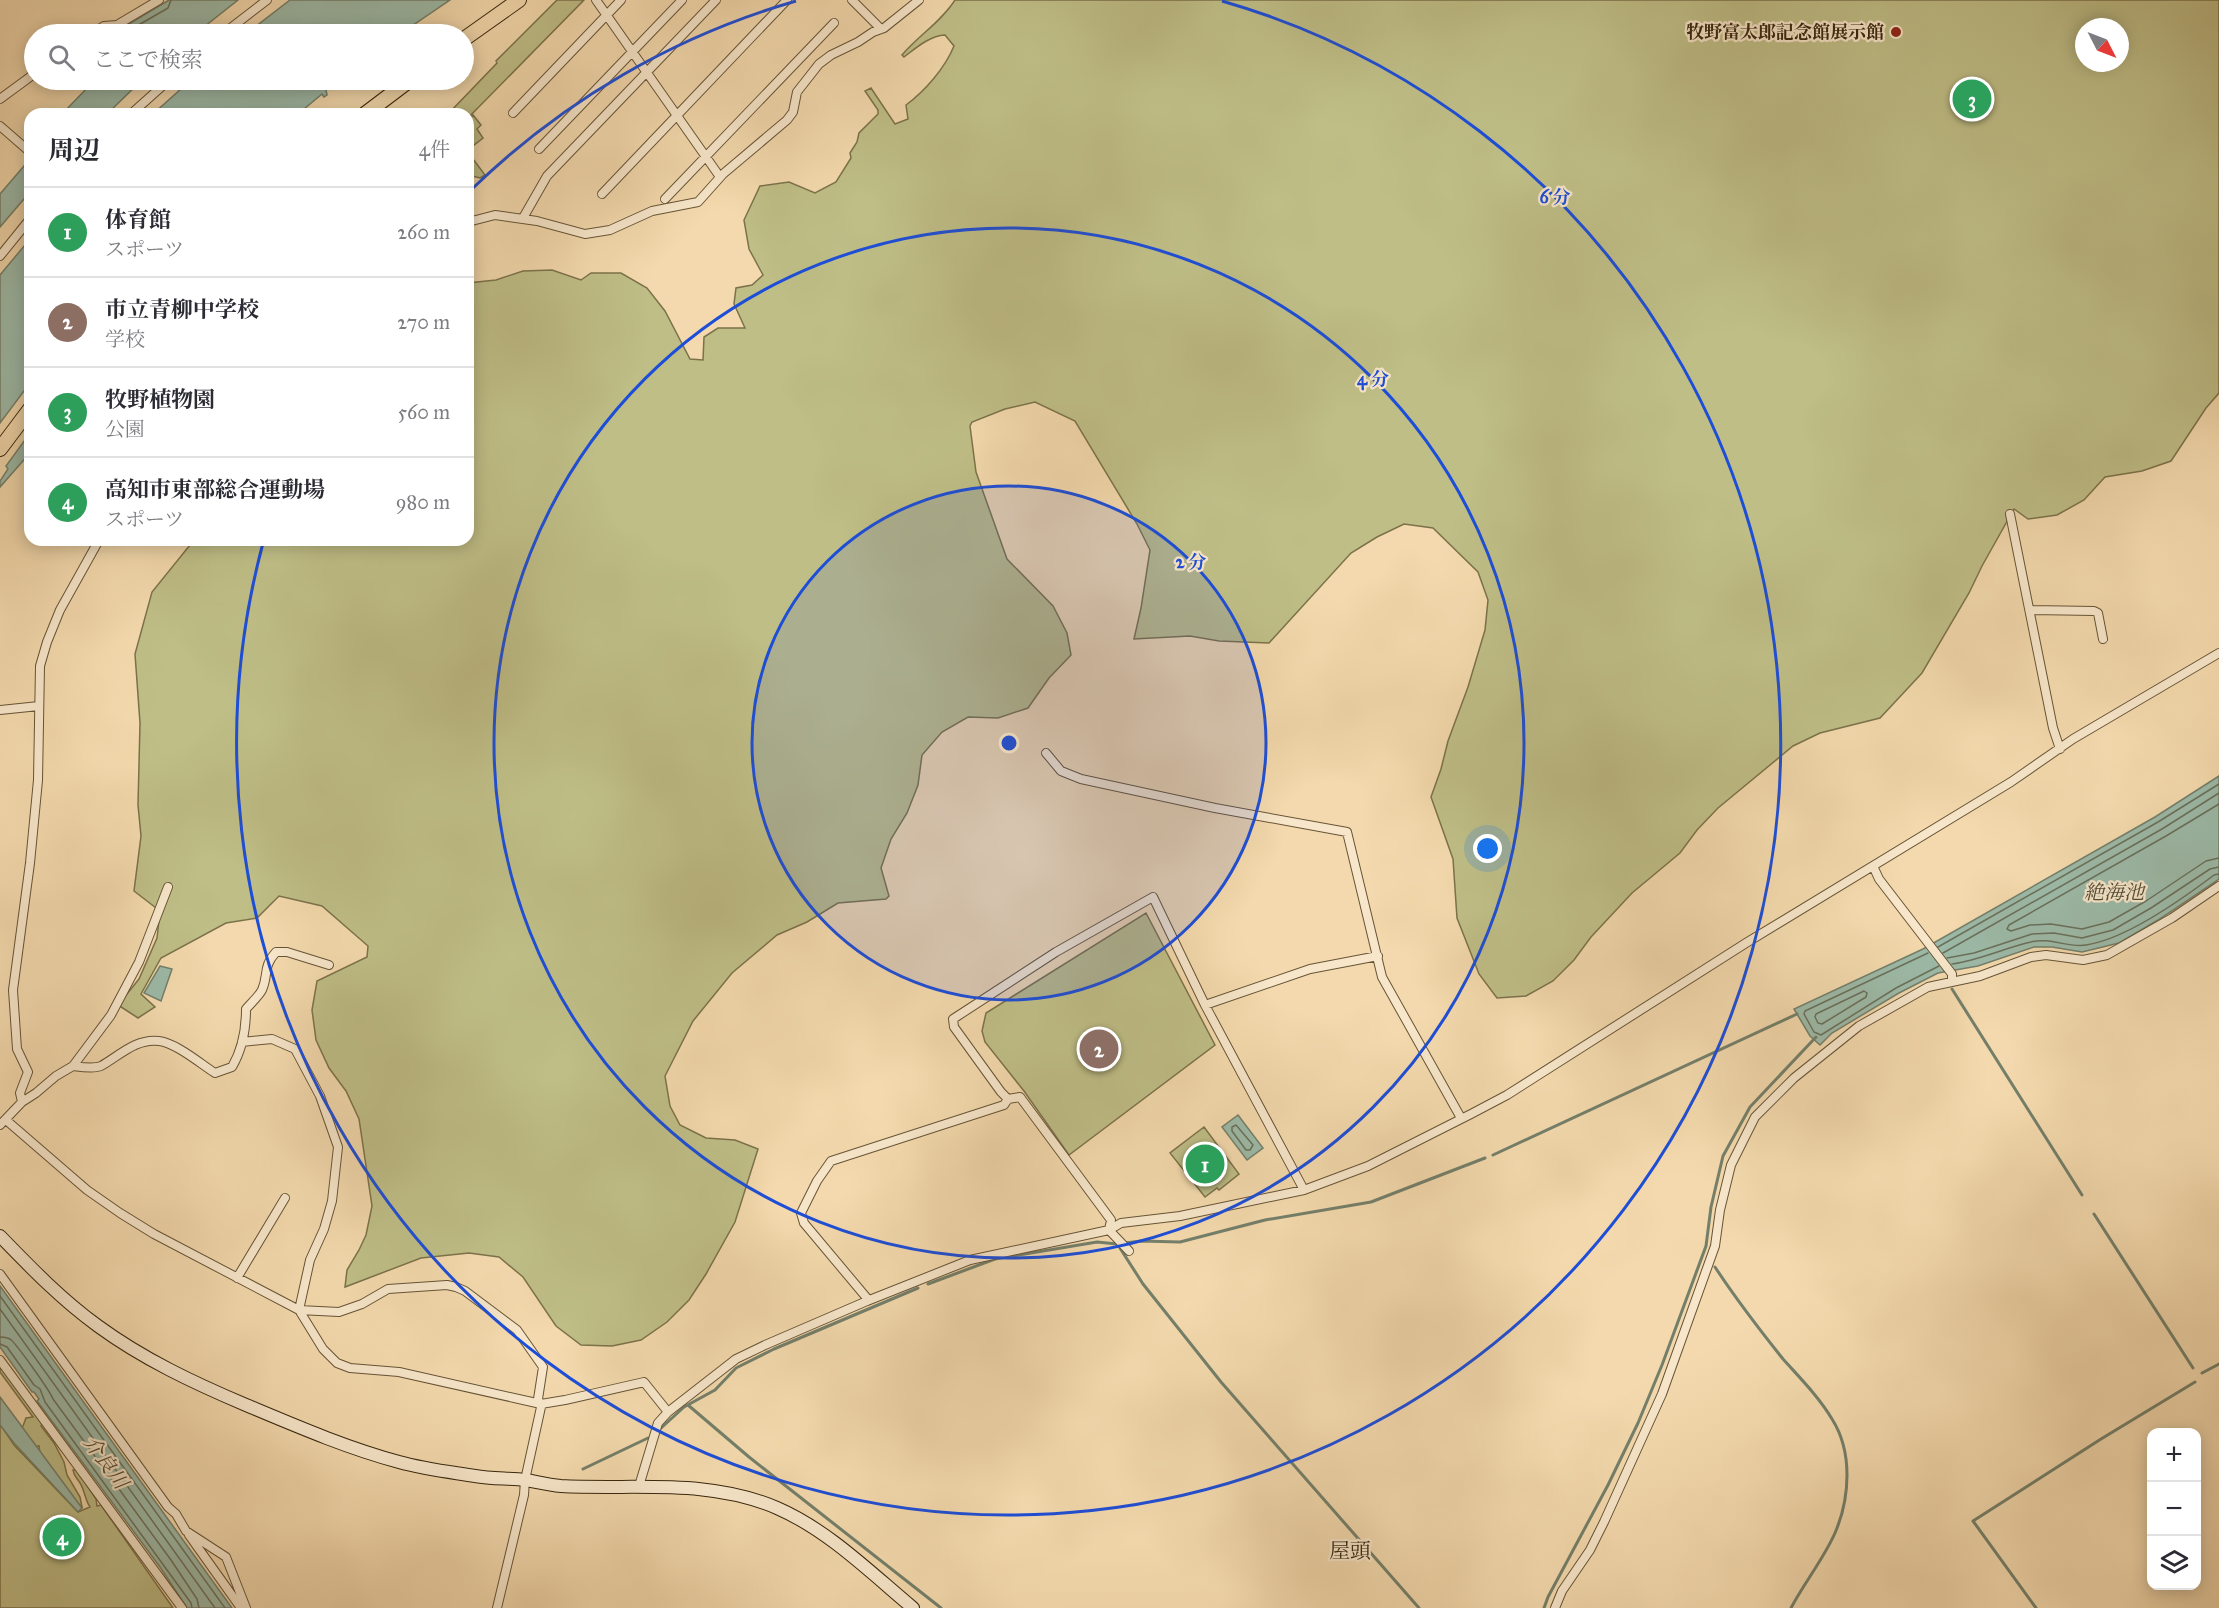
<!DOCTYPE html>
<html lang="ja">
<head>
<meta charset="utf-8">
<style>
  :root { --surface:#fff; --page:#f7f7f7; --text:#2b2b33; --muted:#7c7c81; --line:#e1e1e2; --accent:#8f2418 }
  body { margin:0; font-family:"IM FELL Great Primer","Noto Serif JP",serif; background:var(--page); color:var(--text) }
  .controls { position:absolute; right:18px; bottom:18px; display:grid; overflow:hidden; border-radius:12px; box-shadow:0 3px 15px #0003 }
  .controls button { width:54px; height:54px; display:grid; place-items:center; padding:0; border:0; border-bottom:2px solid var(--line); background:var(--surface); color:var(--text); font:30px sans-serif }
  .compass { position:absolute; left:2075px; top:18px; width:54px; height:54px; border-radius:50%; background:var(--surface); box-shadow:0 3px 15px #0003; rotate:132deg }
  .you { position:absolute; left:1488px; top:849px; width:21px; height:21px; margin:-15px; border:4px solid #fff; border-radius:50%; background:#1a73e8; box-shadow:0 0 0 9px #1a73e833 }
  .badge { display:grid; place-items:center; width:39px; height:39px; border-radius:50%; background:var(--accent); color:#fff; font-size:20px; font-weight:700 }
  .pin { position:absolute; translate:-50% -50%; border:3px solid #fff; box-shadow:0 2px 6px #0006 }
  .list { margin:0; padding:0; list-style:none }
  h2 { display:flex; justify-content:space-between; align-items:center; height:78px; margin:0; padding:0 24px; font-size:26px }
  h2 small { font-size:20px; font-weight:400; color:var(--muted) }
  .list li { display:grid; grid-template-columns:39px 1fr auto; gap:18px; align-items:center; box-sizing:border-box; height:90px; padding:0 24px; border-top:2px solid var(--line) }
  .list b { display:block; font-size:22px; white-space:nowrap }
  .list p { margin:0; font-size:20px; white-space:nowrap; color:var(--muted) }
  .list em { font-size:20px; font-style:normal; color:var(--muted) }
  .icon { flex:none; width:33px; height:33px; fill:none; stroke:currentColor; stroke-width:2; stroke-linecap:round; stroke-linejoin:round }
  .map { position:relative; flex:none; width:2219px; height:1608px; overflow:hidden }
  .search { position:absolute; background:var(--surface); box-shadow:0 3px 15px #0003; left:24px; top:24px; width:450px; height:66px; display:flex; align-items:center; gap:15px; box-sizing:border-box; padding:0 21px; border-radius:33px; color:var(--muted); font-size:22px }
  .panel { position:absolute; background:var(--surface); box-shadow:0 3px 15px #0003; left:24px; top:108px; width:450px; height:438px; border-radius:18px }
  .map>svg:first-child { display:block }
</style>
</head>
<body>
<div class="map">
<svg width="2219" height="1608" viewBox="0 0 2219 1608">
  <rect width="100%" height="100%" fill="#f3d9ad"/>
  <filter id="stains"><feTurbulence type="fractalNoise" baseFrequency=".00333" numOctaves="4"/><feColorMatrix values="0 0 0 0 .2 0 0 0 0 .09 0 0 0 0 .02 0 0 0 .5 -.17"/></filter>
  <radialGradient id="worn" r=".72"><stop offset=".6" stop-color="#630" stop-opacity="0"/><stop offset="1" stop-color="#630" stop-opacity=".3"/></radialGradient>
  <!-- green -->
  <path fill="#bfbe87" stroke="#7c724a" stroke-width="1.5" fill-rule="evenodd" d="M 557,0 L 584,0 L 468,118 L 468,114 L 448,114 L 497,63 L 496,61 Z
    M 955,0 L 2219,0 L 2219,393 L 2206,408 L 2171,461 L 2142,471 L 2105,477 L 2084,500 L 2057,515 L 2028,519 L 2014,509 L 1982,566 L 1969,593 L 1922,673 L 1880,718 L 1820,733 L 1793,746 L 1718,808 L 1697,830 L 1680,853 L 1632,893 L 1591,937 L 1574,960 L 1553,981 L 1526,996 L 1497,998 L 1479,974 L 1457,918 L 1453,859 L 1431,797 L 1441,769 L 1448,741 L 1468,687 L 1485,630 L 1488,600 L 1478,572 L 1433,528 L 1404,524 L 1377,537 L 1351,553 L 1269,643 L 1219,641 L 1190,636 L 1134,639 L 1141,608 L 1150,550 L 1137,524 L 1075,421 L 1035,402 L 1005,409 L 972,422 L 970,426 L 976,472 L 1007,559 L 1053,606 L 1067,633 L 1071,655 L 1049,678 L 1028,708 L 998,718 L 968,717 L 942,732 L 922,755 L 918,785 L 907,813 L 891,839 L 881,868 L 889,896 L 886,899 L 838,903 L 807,922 L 777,935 L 732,973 L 693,1021 L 665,1076 L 670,1106 L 680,1125 L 706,1138 L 735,1140 L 758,1149 L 735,1222 L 706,1274 L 689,1300 L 667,1322 L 641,1340 L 612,1346 L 581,1345 L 556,1326 L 523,1277 L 499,1257 L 469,1253 L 421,1258 L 345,1287 L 347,1270 L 359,1250 L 366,1235 L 372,1206 L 359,1119 L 346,1091 L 329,1068 L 316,1040 L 312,1010 L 317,981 L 367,957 L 368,946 L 322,906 L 279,896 L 257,918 L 226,923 L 161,958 L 141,994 L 155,1007 L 138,1018 L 118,1005 L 139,979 L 157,938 L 160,911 L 134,891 L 141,836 L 138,805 L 140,723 L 135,654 L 152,592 L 194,540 L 468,540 L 468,283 L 496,280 L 523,271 L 552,270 L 581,280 L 591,273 L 621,273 L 647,288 L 665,311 L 690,359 L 703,360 L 704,337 L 718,328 L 745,328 L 734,304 L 736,288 L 752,285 L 763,275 L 749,249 L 744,220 L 760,186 L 789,182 L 815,193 L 836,182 L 851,158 L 850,153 L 857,142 L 859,133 L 878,114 L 878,110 L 865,91 L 871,88 L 895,124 L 908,119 L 906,105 C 925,91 945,68 954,46 L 945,35 C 929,36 916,48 904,57 L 902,55 C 919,35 941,22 955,0 ZM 2084,27 L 2120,27 L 2120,63 L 2084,63 Z
    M 473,115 L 481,125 L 477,129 L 483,138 L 469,149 L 470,155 L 485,175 L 480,178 L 468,175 L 468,120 Z
    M 1146,913 L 1215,1045 L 1069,1155 L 1024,1091 L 985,1042 L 982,1031 L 986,1013 Z
    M 1204,1127 L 1239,1174 L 1219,1190 L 1217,1188 L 1205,1197 L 1170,1153 Z
    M 0,1362 L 43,1423 L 41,1426 L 54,1443 L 64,1462 L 67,1475 L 80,1497 L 82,1507 L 76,1502 L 41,1461 L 39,1446 L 34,1447 L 21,1431 L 26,1418 L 33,1417 L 0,1372 Z
    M 0,1424 L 14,1445 L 78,1512 L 90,1507 C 85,1500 85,1491 80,1483 C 77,1478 74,1477 73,1470 L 77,1470 L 96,1499 L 97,1506 L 101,1505 L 173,1608 L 0,1608 Z"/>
  <!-- water -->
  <path fill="#9cbaa8" stroke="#747f6a" stroke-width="1.5" d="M 169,0 L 238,0 L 195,34 L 112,34 Z
    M 290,0 L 450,0 L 400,34 L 246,34 Z
    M 85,80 L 142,80 L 107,114 L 62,114 L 90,85 Z
    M 191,80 L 339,80 L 326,90 L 327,95 L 324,97 L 322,94 L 298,114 L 153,114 Z
    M 30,159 L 30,192 L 0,227 L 0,194 Z
    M 30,239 L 30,383 L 0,423 L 0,275 Z
    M 30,433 L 30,453 L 0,487 L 0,481 L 8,469 L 6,466 Z
    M 2219,776 L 2219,879 L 2158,920 L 2119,943 L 2082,952 L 2052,947 L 2034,947 L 1978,966 L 1938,973 L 1899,993 L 1832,1033 L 1820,1045 L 1810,1036 L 1794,1009 L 1923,949 L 2155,817 Z
    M 160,966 L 172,969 L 161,1001 L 144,993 Z
    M 1238,1115 L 1263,1148 L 1247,1160 L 1222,1127 Z
    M 0,1286 L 232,1608 L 187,1608 L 160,1567 L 37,1401 L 39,1399 L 34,1392 L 32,1392 L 0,1347 Z
    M 0,1397 L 82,1508 L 78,1512 L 14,1443 L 0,1425 Z"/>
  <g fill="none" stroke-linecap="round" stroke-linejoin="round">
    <!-- shore -->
    <path stroke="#6a705b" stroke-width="1.5" d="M 123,34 L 168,8 L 171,0
      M 2219,804 L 2166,836 L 2009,925 L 2007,929 L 2011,931 L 2030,925 L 2051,924 L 2082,929 L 2109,922 L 2146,901 L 2206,861 L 2219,858
      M 1938,947 L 2158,822 L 2219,784
      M 1928,953 L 1805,1011 L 1804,1014 L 1814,1032 L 1821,1035 L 1896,988 L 1939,966
      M 1943,953 L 2162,829 L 2219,793
      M 1947,958 L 1974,953 L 2032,934 L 2054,933 L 2082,938 L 2113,930 L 2151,908 L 2210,869 L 2219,867
      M 1952,964 C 1980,960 2004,948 2031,942 C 2050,937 2068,948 2086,945 C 2126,939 2181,900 2214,875 L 2219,874
      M 1864,991 L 1867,993 L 1866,997 L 1822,1024 L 1818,1023 L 1815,1017 L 1816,1014 Z
      M 1236,1125 L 1253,1145 L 1250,1150 L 1246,1150 L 1232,1131 L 1232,1127 Z
      M 0,1296 L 225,1608
      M 0,1309 L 215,1608
      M 0,1337 C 4,1337 6,1337 10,1339 C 16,1343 50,1391 53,1399 L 171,1560 L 197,1599 L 199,1608
      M 0,1344 L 7,1347 L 34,1385 L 40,1389 L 45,1402 L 191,1603 L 192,1608"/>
    <!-- stream -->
    <path stroke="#747f6a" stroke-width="3" d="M 1952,989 L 2082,1195
      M 1493,1155 L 1797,1014
      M 2094,1214 L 2193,1368
      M 1118,1245 L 1143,1284 L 1221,1382 L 1419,1608
      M 1715,1267 C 1736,1299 1759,1329 1783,1359 C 1800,1378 1819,1397 1832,1419 C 1853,1452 1850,1498 1835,1533 C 1823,1560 1804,1583 1791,1608
      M 928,1284 L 995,1259 L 1097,1242 L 1117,1244 L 1141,1241 L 1180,1242 L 1265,1220 L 1371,1202 L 1485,1158
      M 2202,1373 L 2219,1364
      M 688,1405 L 749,1457 L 941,1608
      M 660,1429 L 684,1407 L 715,1390 L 736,1368 L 774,1349 L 918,1288
      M 583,1469 L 648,1438
      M 1544,1608 L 1548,1597 L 1608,1485 L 1638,1423 L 1662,1365 L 1706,1246 L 1711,1207 L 1723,1156 L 1750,1107 L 1816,1037
      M 2036,1608 L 1973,1521 L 2101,1439 L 2195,1382"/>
    <!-- street casing -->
    <g stroke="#675436" stroke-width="10">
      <path id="street" d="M 596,0 L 720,177
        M 852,0 L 878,26 L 878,30
        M 91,34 L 104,26 L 117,25 L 159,0
        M 223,34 L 267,0
        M 0,99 L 34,74
        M 513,113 L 621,0
        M 131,114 L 169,80
        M 0,126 L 30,152
        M 539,149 L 682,0
        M 602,194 L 787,0
        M 665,199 L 834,23
        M 523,218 L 547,176 L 716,0
        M 468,222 L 495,215 L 537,221 L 585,234 L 610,230 L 652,211 L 698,202 L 723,174 L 787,120 L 793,112 L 797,92 L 819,64 L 831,55 L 858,42 L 873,32 L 884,28 L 919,0
        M 0,256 L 30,219
        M 2010,514 L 2053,728 L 2060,749
        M 2030,610 L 2094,611 L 2098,613 L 2103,639
        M 0,710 L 39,706
        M 1046,753 L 1061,771 L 1081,779 L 1215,808 L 1347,832 L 1382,977 L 1461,1118
        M 1873,866 L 1879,879 L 1952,974 L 1952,980
        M 1205,1005 L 1310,969 L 1378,956
        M 242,1042 L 272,1039 L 295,1049 L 320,1096 L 338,1147 L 332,1201 L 324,1229 L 310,1260 L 299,1310 L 323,1349 L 337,1363 L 350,1368 L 399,1372 L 541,1404 L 565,1400 L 644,1382 L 668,1412
        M 73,1066 C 81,1067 94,1069 101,1066 C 119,1056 136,1038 159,1041 C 176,1043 201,1064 215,1073 L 232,1067 C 242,1050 246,1029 246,1009 C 251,1003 259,996 262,990 C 269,974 262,968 276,952 L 287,952 L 329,965
        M 1008,1099 L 1001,1092 L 954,1027 L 953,1019 L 1056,952 L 1153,897 L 1205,1005 L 1304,1190
        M 22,1102 L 36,1093 L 56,1076 L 73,1066 L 111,1015 L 139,962 L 168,887
        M 6,1120 L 87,1190 L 120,1213 L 154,1234 L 299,1310 L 339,1312 L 362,1304 L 388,1289 L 447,1285 L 456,1287 L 465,1291 L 517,1330 L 543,1367 L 538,1399 L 541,1407 L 525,1480 L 524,1495 L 497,1608
        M 0,1125 L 22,1102 L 20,1093 L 28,1072 L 17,1049 L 13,990 L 30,863 L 38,780 L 40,666 L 47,642 L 60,610 L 99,540
        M 0,1274 L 168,1507 L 176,1514 L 186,1531 L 226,1557 L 246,1608
        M 237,1278 L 285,1198
        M 867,1301 L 866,1297 L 804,1223 L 801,1213 L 817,1181 L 831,1161 L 1004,1105 L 1008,1099 L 1020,1097 L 1111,1220 L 1109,1230 L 1129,1251
        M 0,1360 L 182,1608
        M 639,1486 L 658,1423 L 668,1412 L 736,1359 L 765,1345 L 867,1301 L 970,1260 L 1109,1230 L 1121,1223 L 1180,1216 L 1304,1190 L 1368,1166 L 1471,1114 L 1507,1095 L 1746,943 L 2011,782 L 2073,739 L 2219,653
        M 189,1535 L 241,1608
        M 1555,1608 L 1562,1591 L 1590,1550 L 1604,1522 L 1662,1394 L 1715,1246 L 1720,1210 L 1731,1165 L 1755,1117 L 1794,1078 L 1859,1026 L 1928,987 L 1980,976 L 2031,957 L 2046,955 L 2083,960 L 2107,955 L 2172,918 L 2219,886"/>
    </g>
    <!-- secondary casing -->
    <g stroke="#38270e" stroke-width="14">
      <path id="secondary" d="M 0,1236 C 31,1268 62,1300 98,1326 C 143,1359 194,1383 246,1405 C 296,1426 347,1448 399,1462 C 424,1469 450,1472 475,1476 C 491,1479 509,1478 526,1480 C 537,1482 549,1485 561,1486 C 634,1490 708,1478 777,1508 C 828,1530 871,1573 913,1608"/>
    </g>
    <!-- primary casing -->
    <g stroke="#38270e" stroke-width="16">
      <path id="primary" d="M 464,39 L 519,0
        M 365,114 L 410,80
        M 0,449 L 30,409"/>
    </g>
    <!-- street -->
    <use href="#street" stroke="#f7e6ca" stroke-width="8"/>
    <!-- secondary -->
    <use href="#secondary" stroke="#f7e6ca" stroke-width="12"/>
    <!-- primary -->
    <use href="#primary" stroke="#f3d9ad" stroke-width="14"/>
  </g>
  <!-- distance rings -->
  <circle cx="1009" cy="743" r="257" fill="#1d4ed8" fill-opacity=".12"/>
  <g fill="none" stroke="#1d4ed8" stroke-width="3">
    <circle cx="1009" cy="743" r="257"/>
    <circle cx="1009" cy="743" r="515"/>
    <path d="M473 188A772 772 0 0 1 796 1M1222 1A772 772 0 1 1 263 543"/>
  </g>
  <!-- markers -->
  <circle fill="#8f2418" stroke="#f7e6ca" stroke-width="2" cx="1896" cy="32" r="6"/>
  <g text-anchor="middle" stroke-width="4.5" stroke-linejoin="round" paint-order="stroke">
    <!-- poi labels -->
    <g font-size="18" font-weight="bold" fill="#38270e" stroke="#f7e6ca" text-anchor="end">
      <text x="1884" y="38">牧野富太郎記念館展示館</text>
    </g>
    <!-- water labels -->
    <g font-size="20" font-style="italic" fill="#514c34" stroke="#f7e6ca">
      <text x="2114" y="899">絶海池</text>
      <text transform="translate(106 1462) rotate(54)" y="7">介良川</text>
    </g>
    <!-- quarter labels -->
    <g font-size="21" fill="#38270e" stroke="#f7e6ca">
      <text x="1350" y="1558">屋頭</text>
    </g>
  </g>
  <circle cx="1009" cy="743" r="9" fill="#1d4ed8" stroke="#f7e6ca" stroke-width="3"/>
  <g font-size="18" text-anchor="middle" font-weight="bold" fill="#1d4ed8" stroke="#f7e6ca" stroke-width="4.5" stroke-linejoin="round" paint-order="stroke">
    <text x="1555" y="203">6 分</text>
    <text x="1373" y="385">4 分</text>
    <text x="1191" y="568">2 分</text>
  </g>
  <rect width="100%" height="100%" filter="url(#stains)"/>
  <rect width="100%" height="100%" fill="url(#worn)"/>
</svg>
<div class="controls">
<button>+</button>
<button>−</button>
<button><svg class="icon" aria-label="layers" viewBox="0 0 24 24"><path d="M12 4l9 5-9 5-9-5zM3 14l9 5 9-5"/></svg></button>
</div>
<svg class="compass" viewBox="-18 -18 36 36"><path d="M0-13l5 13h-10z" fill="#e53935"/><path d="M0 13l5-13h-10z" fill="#7c7c81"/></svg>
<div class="you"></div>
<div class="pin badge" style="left:1205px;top:1164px;background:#2e9e5b">1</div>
<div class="pin badge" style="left:1099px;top:1049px;background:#8d6e63">2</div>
<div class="pin badge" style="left:1972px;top:99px;background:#2e9e5b">3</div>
<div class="pin badge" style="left:62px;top:1537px;background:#2e9e5b">4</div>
<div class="search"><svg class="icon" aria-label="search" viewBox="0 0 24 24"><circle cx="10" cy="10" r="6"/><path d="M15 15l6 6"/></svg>ここで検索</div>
<section class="panel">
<h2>周辺<small>4件</small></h2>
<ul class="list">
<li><span class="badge" style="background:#2e9e5b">1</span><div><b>体育館</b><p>スポーツ</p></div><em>260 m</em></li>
<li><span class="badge" style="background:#8d6e63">2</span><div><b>市立青柳中学校</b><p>学校</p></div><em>270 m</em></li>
<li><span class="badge" style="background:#2e9e5b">3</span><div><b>牧野植物園</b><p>公園</p></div><em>560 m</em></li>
<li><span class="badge" style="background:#2e9e5b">4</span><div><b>高知市東部総合運動場</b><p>スポーツ</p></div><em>980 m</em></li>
</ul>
</section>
</div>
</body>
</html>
